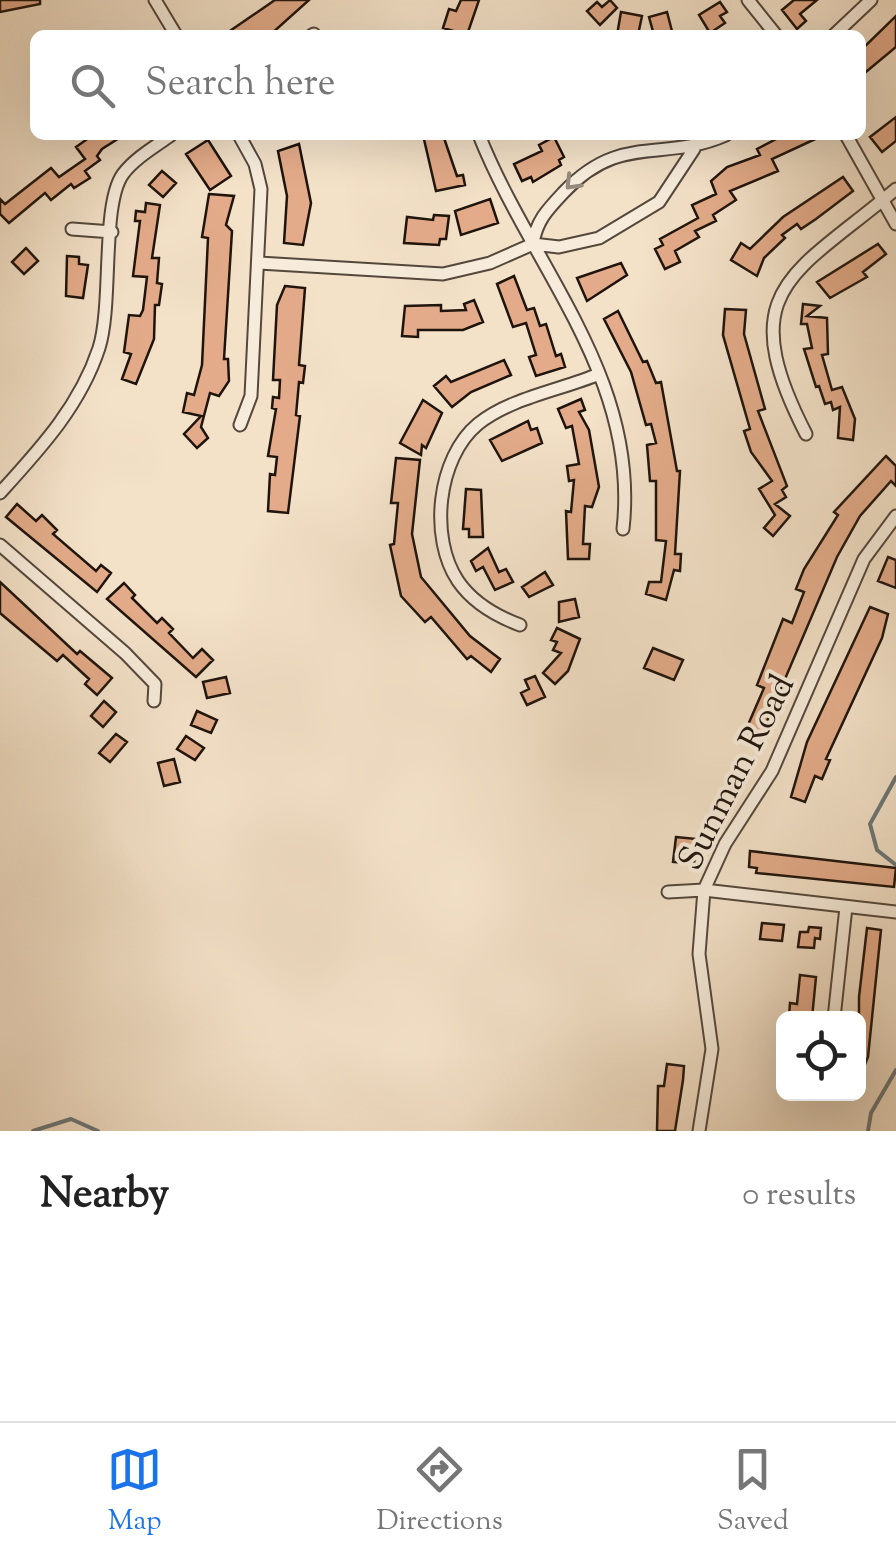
<!DOCTYPE html>
<html lang="en">
<head>
<meta charset="utf-8">
<style>
  :root { --surface:#fff; --page:#f6f6f6; --text:#222; --muted:#767676; --line:#e0e0e0; --accent:#1a73e8 }
  body { margin:0; font-family:"Sorts Mill Goudy",serif; background:var(--page); color:var(--text) }
  .controls { position:absolute; right:30px; bottom:30px; display:grid; overflow:hidden; border-radius:15px; box-shadow:0 10px 40px #0002 }
  .controls button { width:90px; height:90px; display:grid; place-items:center; padding:0; border:0; border-bottom:2px solid var(--line); background:var(--surface); color:var(--text); font:50px sans-serif }
  .list { margin:0; padding:0; list-style:none }
  h2 { display:flex; justify-content:space-between; align-items:center; height:130px; margin:0; padding:0 40px; font-size:42px }
  h2 small { font-size:32px; font-weight:400; color:var(--muted) }
  .icon { flex:none; width:55px; height:55px; fill:none; stroke:currentColor; stroke-width:2; stroke-linecap:round; stroke-linejoin:round }
  .map { position:relative; flex:none; width:896px; height:1131px; overflow:hidden }
  .search { position:absolute; background:var(--surface); box-shadow:0 10px 40px #0002; left:30px; right:30px; top:30px; height:110px; display:flex; align-items:center; gap:25px; box-sizing:border-box; padding:0 35px; border-radius:15px; color:var(--muted); font-size:38px }
  .sheet { height:290px; background:var(--surface) }
  nav { display:flex; justify-content:space-around; align-items:center; box-sizing:border-box; height:140px; border-top:2px solid var(--line); background:var(--surface); font-size:28px; color:var(--muted) }
  nav a { display:grid; justify-items:center; gap:5px }
  nav .on { color:var(--accent) }
  .map>svg:first-child { display:block }
</style>
</head>
<body>
<div class="map">
<svg width="896" height="1131" viewBox="0 0 896 1131">
  <rect width="100%" height="100%" fill="#f3e1c8"/>
  <filter id="stains"><feTurbulence type="fractalNoise" baseFrequency=".002" numOctaves="4"/><feColorMatrix values="0 0 0 0 .2 0 0 0 0 .09 0 0 0 0 .02 0 0 0 .5 -.17"/></filter>
  <radialGradient id="worn" r=".72"><stop offset=".6" stop-color="#630" stop-opacity="0"/><stop offset="1" stop-color="#630" stop-opacity=".3"/></radialGradient>
  <g fill="none" stroke-linecap="round" stroke-linejoin="round">
    <!-- stream -->
    <path stroke="#6c7878" stroke-width="4" d="M 896,777 L 870,824 L 877,850 L 896,865
      M 33,1131 L 71,1119 L 98,1131
      M 868,1131 L 871,1113 L 896,1070"/>
  </g>
  <!-- building -->
  <path fill="#e3ab89" stroke="#1f140d" stroke-width="2.5" d="M 0,0 L 40,0 L 40,4 L 0,12 Z
    M 275,0 L 309,0 L 270,35 L 224,35 Z
    M 461,0 L 479,0 L 467,35 L 443,28 L 449,9 L 456,11 Z
    M 610,0 L 617,8 L 600,25 L 587,11 L 597,2 L 602,7 Z
    M 794,0 L 817,0 L 800,14 L 806,21 L 797,29 L 782,10 Z
    M 720,2 L 727,12 L 720,16 L 725,23 L 710,33 L 699,15 Z
    M 621,12 L 642,16 L 638,35 L 617,35 Z
    M 667,12 L 673,35 L 654,35 L 649,17 Z
    M 896,16 L 896,47 L 861,76 L 861,50 Z
    M 896,117 L 896,141 L 882,152 L 870,137 Z
    M 93,135 L 124,135 L 102,149 L 97,156 L 100,160 L 85,171 L 90,178 L 74,188 L 71,184 L 51,200 L 45,193 L 9,223 L 0,214 L 0,199 L 5,204 L 51,168 L 59,177 L 85,159 L 76,147 Z
    M 423,135 L 443,135 L 457,176 L 463,175 L 465,185 L 436,191 Z
    M 784,135 L 824,135 L 772,159 L 778,171 L 730,191 L 736,200 L 713,215 L 716,221 L 695,231 L 699,237 L 675,251 L 680,262 L 665,269 L 655,249 L 663,245 L 660,239 L 698,218 L 692,205 L 716,194 L 711,181 L 727,167 L 760,155 L 757,149 Z
    M 554,137 L 564,157 L 559,160 L 561,165 L 533,182 L 531,177 L 522,181 L 514,164 L 542,151 L 539,145 Z
    M 208,140 L 231,176 L 210,190 L 186,154 Z
    M 299,144 L 311,203 L 303,245 L 284,243 L 287,196 L 278,151 Z
    M 162,171 L 176,183 L 163,197 L 149,185 Z
    M 843,177 L 853,191 L 816,219 L 801,229 L 797,224 L 782,235 L 785,238 L 764,258 L 757,276 L 731,260 L 741,243 L 750,249 L 783,217 Z
    M 209,194 L 234,196 L 226,225 L 232,231 L 224,359 L 228,359 L 229,381 L 219,396 L 210,393 L 201,427 L 208,438 L 197,448 L 184,434 L 201,416 L 183,412 L 187,393 L 194,395 L 202,365 L 208,238 L 202,237 Z
    M 490,199 L 498,223 L 461,235 L 455,211 Z
    M 146,203 L 160,205 L 152,258 L 159,258 L 157,283 L 162,284 L 159,305 L 155,305 L 154,339 L 136,384 L 122,379 L 131,354 L 124,352 L 129,315 L 140,316 L 143,310 L 147,277 L 133,276 L 140,221 L 135,221 L 136,211 L 145,212 Z
    M 434,215 L 449,216 L 446,239 L 440,239 L 439,245 L 404,243 L 407,217 L 433,220 Z
    M 878,244 L 886,254 L 863,272 L 867,277 L 830,298 L 817,282 Z
    M 26,248 L 38,261 L 24,274 L 12,262 Z
    M 67,256 L 79,257 L 79,264 L 88,265 L 83,298 L 66,296 Z
    M 621,263 L 627,275 L 587,301 L 577,278 Z
    M 514,276 L 527,310 L 534,308 L 540,326 L 546,324 L 556,356 L 561,354 L 565,367 L 536,376 L 529,357 L 536,355 L 526,323 L 513,327 L 497,284 Z
    M 285,286 L 305,288 L 299,365 L 305,366 L 303,383 L 299,382 L 296,415 L 300,416 L 288,513 L 268,511 L 270,474 L 275,475 L 277,457 L 268,456 L 276,409 L 272,408 L 273,397 L 279,398 L 280,380 L 273,380 L 277,305 Z
    M 474,300 L 483,322 L 463,330 L 418,330 L 418,337 L 402,336 L 405,306 L 441,305 L 441,311 L 466,310 L 464,304 Z
    M 803,304 L 820,306 L 807,316 L 827,318 L 828,354 L 822,355 L 832,390 L 842,387 L 855,419 L 853,440 L 838,438 L 840,407 L 833,410 L 831,402 L 825,404 L 819,386 L 816,387 L 804,349 L 812,348 L 807,324 L 801,324 Z
    M 725,309 L 746,310 L 744,334 L 765,409 L 758,411 L 787,486 L 782,490 L 786,497 L 775,504 L 790,516 L 773,536 L 764,528 L 775,515 L 759,489 L 772,481 L 751,452 L 744,431 L 750,429 L 723,335 Z
    M 618,311 L 643,362 L 647,361 L 656,383 L 661,382 L 677,471 L 680,471 L 675,554 L 681,554 L 680,571 L 674,570 L 666,600 L 646,594 L 649,582 L 661,582 L 666,541 L 656,540 L 656,481 L 650,481 L 647,445 L 656,443 L 651,424 L 646,425 L 631,372 L 604,319 Z
    M 504,360 L 511,375 L 471,392 L 452,407 L 434,386 L 446,376 L 451,382 Z
    M 581,399 L 585,410 L 579,412 L 589,430 L 599,487 L 592,507 L 585,506 L 583,544 L 590,544 L 589,559 L 568,559 L 566,511 L 571,512 L 574,480 L 569,481 L 567,466 L 579,464 L 572,426 L 566,428 L 558,409 Z
    M 423,400 L 442,413 L 426,448 L 422,445 L 421,455 L 400,443 Z
    M 528,421 L 531,430 L 537,428 L 542,443 L 502,461 L 490,440 Z
    M 886,456 L 896,466 L 896,486 L 891,481 L 860,516 L 837,557 L 756,747 L 741,741 L 764,688 L 757,685 L 783,619 L 792,623 L 804,592 L 796,589 L 804,569 L 838,515 L 834,512 Z
    M 396,458 L 420,460 L 412,534 L 421,577 L 470,636 L 500,659 L 491,672 L 471,656 L 467,659 L 431,617 L 425,622 L 401,596 L 390,545 L 394,544 L 398,503 L 391,503 Z
    M 466,489 L 481,490 L 483,537 L 469,537 L 469,529 L 463,529 Z
    M 17,504 L 36,521 L 42,515 L 57,530 L 53,534 L 96,571 L 101,565 L 111,573 L 97,592 L 6,517 Z
    M 488,548 L 499,572 L 506,569 L 513,582 L 495,590 L 483,567 L 476,571 L 471,561 Z
    M 888,557 L 896,560 L 896,588 L 878,581 Z
    M 545,572 L 553,585 L 529,597 L 522,587 Z
    M 0,582 L 77,654 L 80,651 L 112,678 L 97,695 L 85,684 L 89,679 L 63,655 L 57,661 L 0,613 Z
    M 124,583 L 135,595 L 132,598 L 157,623 L 162,618 L 173,629 L 169,633 L 193,658 L 202,649 L 213,660 L 196,677 L 107,599 Z
    M 575,599 L 579,617 L 559,622 L 559,602 Z
    M 870,607 L 888,614 L 882,638 L 826,759 L 830,760 L 822,779 L 815,776 L 805,802 L 791,797 L 807,742 Z
    M 557,628 L 580,639 L 568,671 L 555,684 L 543,673 L 561,653 L 553,650 L 557,642 L 551,640 Z
    M 653,648 L 683,660 L 674,680 L 644,668 Z
    M 535,676 L 545,697 L 527,705 L 521,693 L 529,689 L 525,680 Z
    M 226,677 L 230,693 L 207,698 L 203,682 Z
    M 104,701 L 116,712 L 103,727 L 91,716 Z
    M 197,711 L 217,720 L 211,733 L 191,725 Z
    M 116,734 L 127,742 L 110,762 L 99,753 Z
    M 186,736 L 204,748 L 195,760 L 177,749 Z
    M 174,759 L 180,782 L 164,786 L 158,763 Z
    M 676,837 L 697,839 L 694,864 L 673,862 Z
    M 750,851 L 896,868 L 894,887 L 756,873 L 757,868 L 749,867 Z
    M 762,923 L 784,925 L 782,941 L 760,939 Z
    M 809,927 L 821,928 L 820,939 L 815,938 L 814,948 L 798,947 L 800,932 L 808,932 Z
    M 867,928 L 881,930 L 868,1057 L 859,1079 L 859,997 Z
    M 800,975 L 816,977 L 812,1018 L 789,1017 L 790,1003 L 797,1004 Z
    M 667,1064 L 684,1066 L 683,1080 L 675,1131 L 657,1131 L 658,1086 L 664,1086 Z"/>
  <g fill="none" stroke-linecap="round" stroke-linejoin="round">
    <!-- street casing -->
    <g stroke="#54473c" stroke-width="15">
      <path id="street" d="M 155,0 L 176,35
        M 748,0 L 776,35
        M 312,35 L 314,34
        M 834,35 L 871,0
        M 239,135 L 255,164 L 261,189 L 251,396 L 240,425
        M 479,135 C 532,268 640,377 623,529
        M 846,135 L 896,224
        M 72,229 L 112,232
        M 533,244 C 536,221 548,209 564,192 C 621,132 662,163 726,135
        M 259,263 L 443,274 L 490,263 L 533,244 L 559,247 L 599,238 L 659,202 L 694,149
        M 806,434 C 731,288 794,275 896,189
        M 0,493 C 40,449 80,406 99,348 C 113,304 101,204 123,174 C 135,158 156,146 171,135
        M 0,545 L 125,653 L 155,684 L 154,701
        M 520,625 C 496,616 473,603 458,581 C 429,538 437,458 478,424 C 510,398 561,390 599,374
        M 668,892 L 704,890 L 896,912
        M 834,1018 L 846,907
        M 699,1131 L 712,1049 L 699,954 L 704,890 L 725,844 L 772,771 L 864,559 L 896,516"/>
    </g>
    <!-- street -->
    <use href="#street" stroke="#f7ecdb" stroke-width="11"/>
  </g>
  <!-- one-way arrows -->
  <defs><path id="oneway-chevron" d="M-2-3.5L2.5 0L-2 3.5" fill="none" stroke-width="1.6" stroke-linecap="round" stroke-linejoin="round" transform="scale(2.5)"/></defs>
  <use stroke="#968b7e" href="#oneway-chevron" transform="translate(572 183) rotate(134)"/>
  <g text-anchor="middle" stroke-width="8" stroke-linejoin="round" paint-order="stroke">
    <!-- street labels -->
    <g font-size="35" fill="#1f140d" stroke="#f7ecdb">
      <text transform="translate(735 772) rotate(-63)" y="12">Sunman Road</text>
    </g>
  </g>
  <rect width="100%" height="100%" filter="url(#stains)"/>
  <rect width="100%" height="100%" fill="url(#worn)"/>
</svg>
<div class="controls">
<button><svg class="icon" aria-label="locate" viewBox="0 0 24 24"><circle cx="12" cy="12" r="6"/><path d="M12 2v4M12 18v4M2 12h4M18 12h4"/></svg></button>
</div>
<div class="search"><svg class="icon" aria-label="search" viewBox="0 0 24 24"><circle cx="10" cy="10" r="6"/><path d="M15 15l6 6"/></svg>Search here</div>
</div>
<section class="sheet">
<h2>Nearby<small>0 results</small></h2>
<ul class="list">
</ul>
</section>
<nav>
<a class="on"><svg class="icon" aria-label="map" viewBox="0 0 24 24"><path d="M3 6l6-2 6 2 6-2v14l-6 2-6-2-6 2zM9 4v14M15 6v14"/></svg>Map</a>
<a><svg class="icon" aria-label="directions" viewBox="0 0 24 24"><path d="M12 3l9 9-9 9-9-9zM9 14v-3h6M13 9l2 2-2 2"/></svg>Directions</a>
<a><svg class="icon" aria-label="saved" viewBox="0 0 24 24"><path d="M7 4h10v16l-5-4-5 4z"/></svg>Saved</a>
</nav>
</body>
</html>
